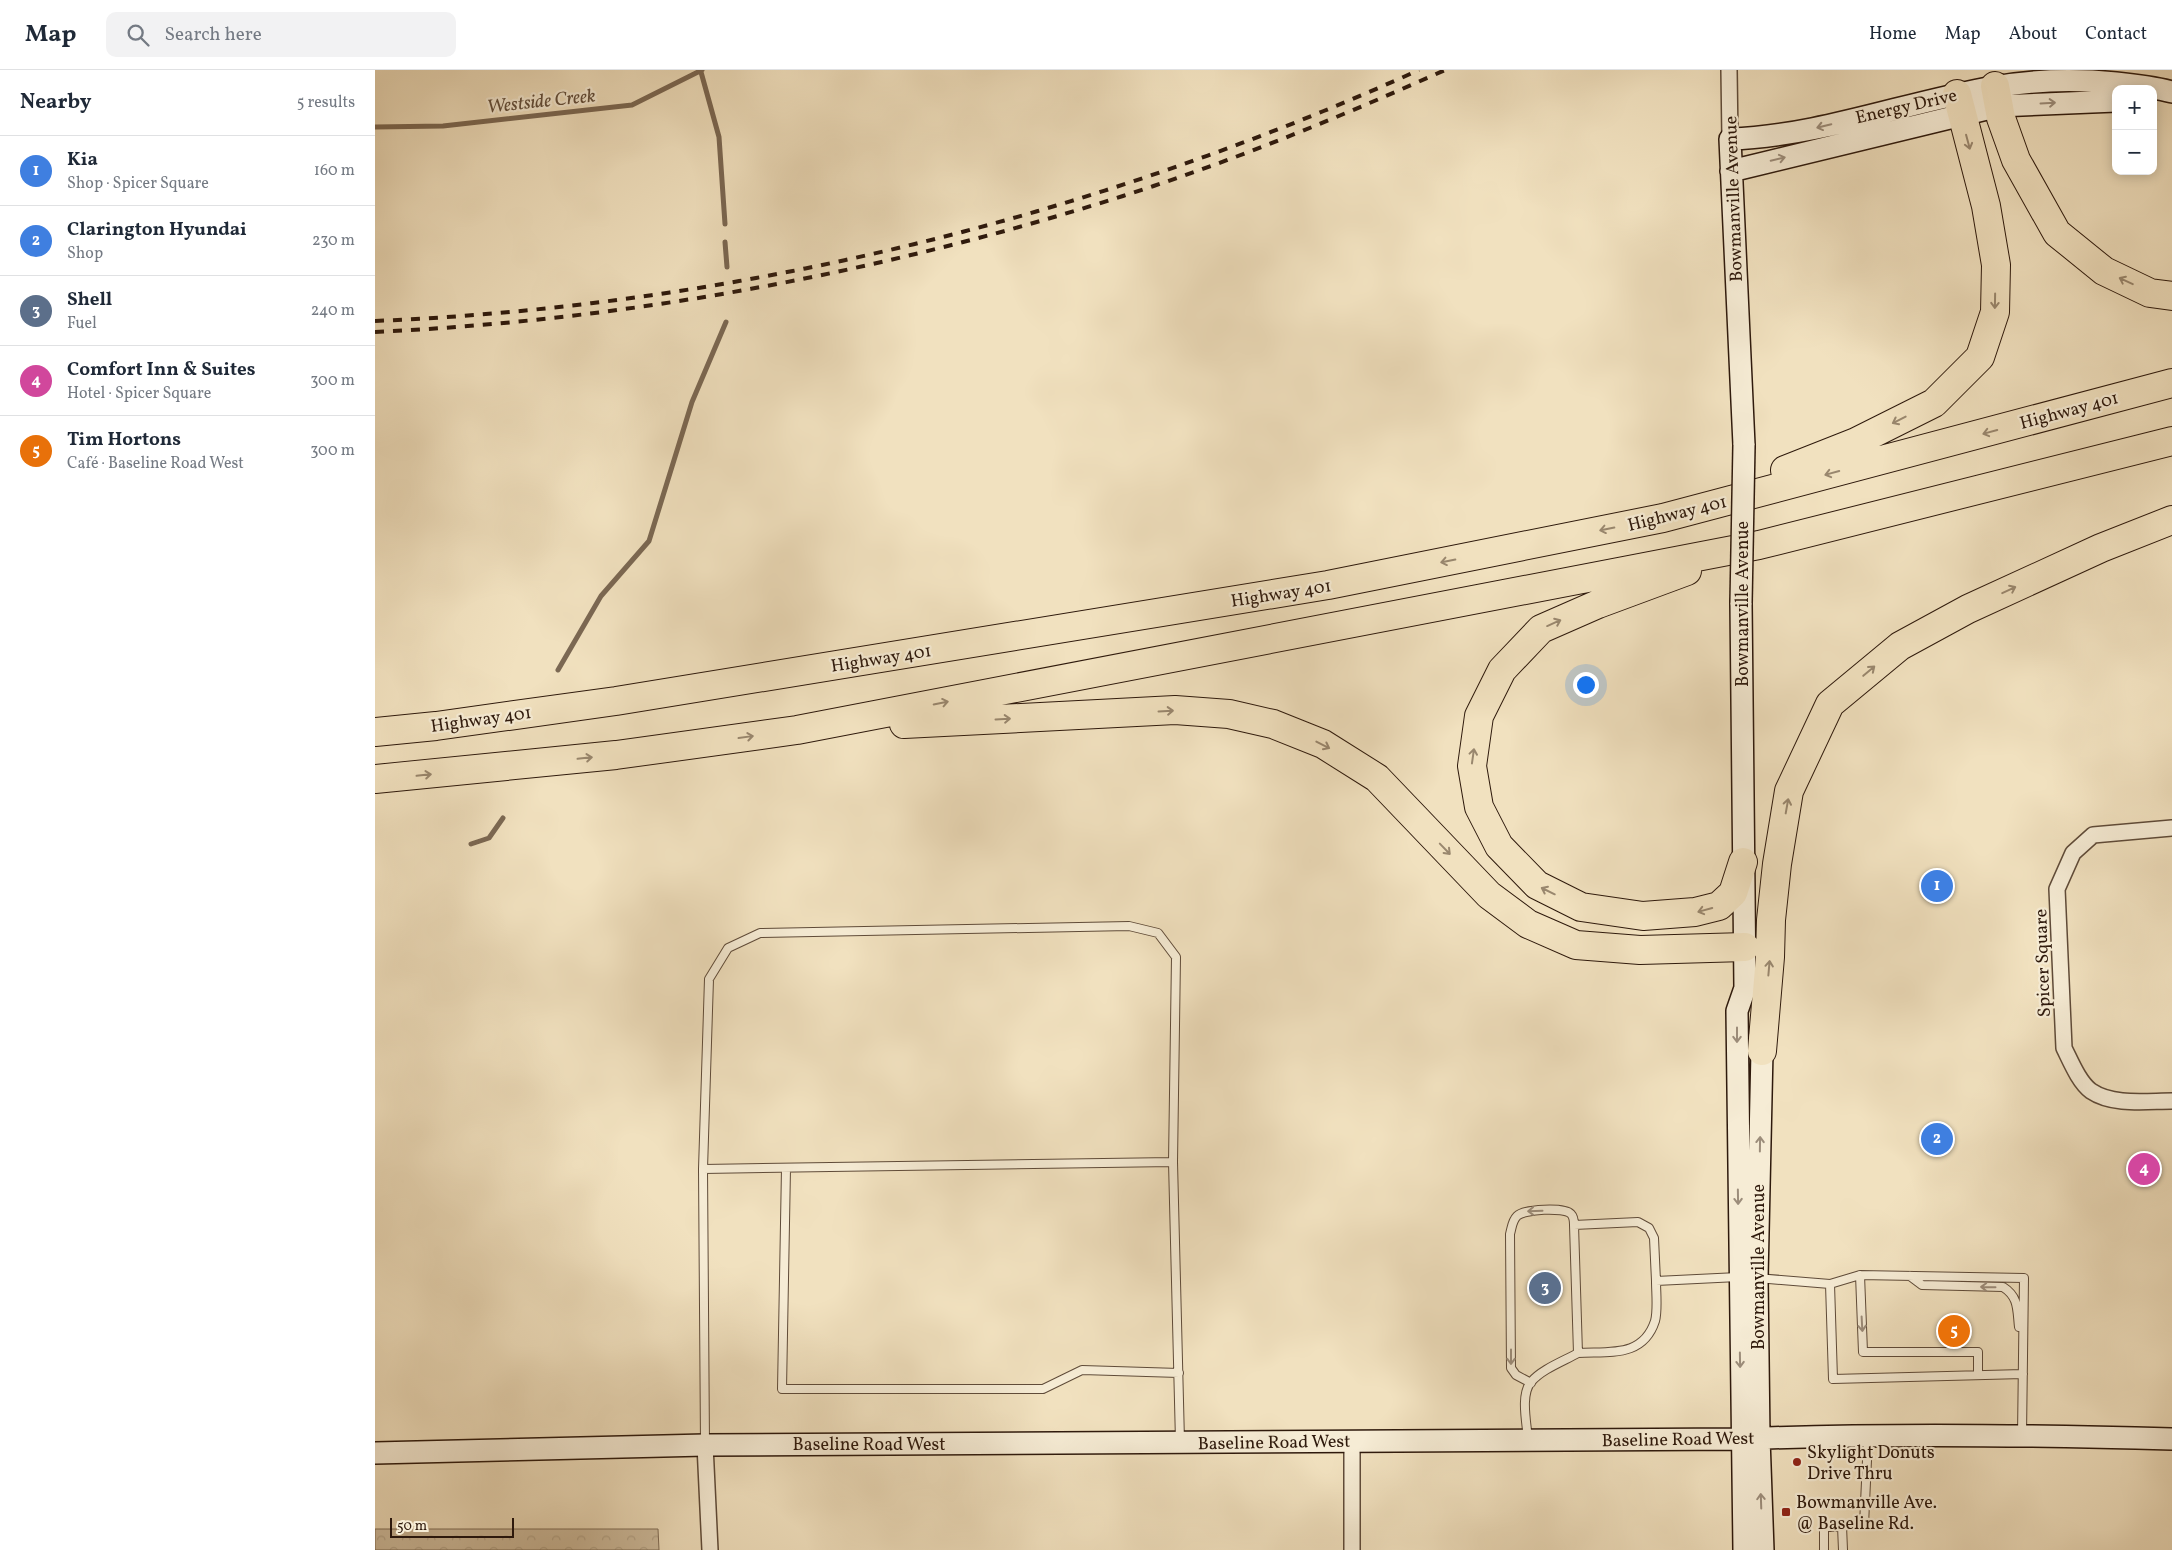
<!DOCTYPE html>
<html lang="en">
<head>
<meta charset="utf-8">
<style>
  :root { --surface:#fff; --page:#f2f2f3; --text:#1f2937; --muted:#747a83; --line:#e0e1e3; --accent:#d93025 }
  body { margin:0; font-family:Vollkorn,serif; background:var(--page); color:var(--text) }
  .controls { position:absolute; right:15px; top:15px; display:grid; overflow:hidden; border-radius:10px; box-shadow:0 2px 12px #0003 }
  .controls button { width:45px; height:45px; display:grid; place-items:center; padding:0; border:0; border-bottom:1px solid var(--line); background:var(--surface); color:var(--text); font:25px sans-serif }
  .scale { position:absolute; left:15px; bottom:12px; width:124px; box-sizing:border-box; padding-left:5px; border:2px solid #2e190c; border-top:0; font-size:14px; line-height:18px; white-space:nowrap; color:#2e190c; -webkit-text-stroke:4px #f6ecd5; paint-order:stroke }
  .you { position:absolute; left:1210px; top:614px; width:18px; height:18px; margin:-12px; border:4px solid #fff; border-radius:50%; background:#1a73e8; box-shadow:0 0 0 8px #1a73e833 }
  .badge { display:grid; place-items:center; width:32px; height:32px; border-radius:50%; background:var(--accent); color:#fff; font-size:16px; font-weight:700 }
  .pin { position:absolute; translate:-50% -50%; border:2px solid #fff; box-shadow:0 1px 5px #0006 }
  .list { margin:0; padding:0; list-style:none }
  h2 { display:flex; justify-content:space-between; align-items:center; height:65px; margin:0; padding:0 20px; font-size:21px }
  h2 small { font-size:16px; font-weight:400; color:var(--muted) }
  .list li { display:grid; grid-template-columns:32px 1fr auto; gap:15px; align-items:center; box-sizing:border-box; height:70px; padding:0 20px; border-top:1px solid var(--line) }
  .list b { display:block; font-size:19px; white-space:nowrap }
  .list p { margin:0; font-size:16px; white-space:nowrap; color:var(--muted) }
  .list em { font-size:16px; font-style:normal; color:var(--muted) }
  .icon { flex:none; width:28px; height:28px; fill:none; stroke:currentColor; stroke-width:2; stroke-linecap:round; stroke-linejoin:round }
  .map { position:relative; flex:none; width:1797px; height:1480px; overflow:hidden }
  header { display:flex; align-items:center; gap:30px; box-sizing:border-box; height:70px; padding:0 25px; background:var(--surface); border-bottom:1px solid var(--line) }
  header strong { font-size:24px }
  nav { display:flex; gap:28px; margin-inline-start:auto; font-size:18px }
  .search { width:350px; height:45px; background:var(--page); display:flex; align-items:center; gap:12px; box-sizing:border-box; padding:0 18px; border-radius:10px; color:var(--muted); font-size:19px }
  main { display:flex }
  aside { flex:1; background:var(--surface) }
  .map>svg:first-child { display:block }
</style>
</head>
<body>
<header>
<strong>Map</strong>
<div class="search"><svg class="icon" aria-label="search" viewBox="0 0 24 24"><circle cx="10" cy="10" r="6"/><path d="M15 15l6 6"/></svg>Search here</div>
<nav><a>Home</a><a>Map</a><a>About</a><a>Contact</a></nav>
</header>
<main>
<aside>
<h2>Nearby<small>5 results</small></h2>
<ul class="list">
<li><span class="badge" style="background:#3f7fe0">1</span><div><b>Kia</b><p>Shop · Spicer Square</p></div><em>160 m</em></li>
<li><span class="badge" style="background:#3f7fe0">2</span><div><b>Clarington Hyundai</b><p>Shop</p></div><em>230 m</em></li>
<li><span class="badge" style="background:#5c6f8a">3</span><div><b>Shell</b><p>Fuel</p></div><em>240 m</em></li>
<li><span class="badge" style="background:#d1479c">4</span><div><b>Comfort Inn &amp; Suites</b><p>Hotel · Spicer Square</p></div><em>300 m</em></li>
<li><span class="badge" style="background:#e8710a">5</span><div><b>Tim Hortons</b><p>Café · Baseline Road West</p></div><em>300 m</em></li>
</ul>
</aside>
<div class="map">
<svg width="1797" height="1480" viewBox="0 0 1797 1480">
  <defs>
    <pattern id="park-crowns" width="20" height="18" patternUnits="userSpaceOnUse" patternTransform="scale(1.25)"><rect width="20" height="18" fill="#d0bfa1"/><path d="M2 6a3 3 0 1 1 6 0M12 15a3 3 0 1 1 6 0" fill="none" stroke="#b3a489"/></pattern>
  </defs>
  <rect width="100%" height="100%" fill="#f1e1bf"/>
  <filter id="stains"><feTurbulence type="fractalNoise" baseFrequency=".004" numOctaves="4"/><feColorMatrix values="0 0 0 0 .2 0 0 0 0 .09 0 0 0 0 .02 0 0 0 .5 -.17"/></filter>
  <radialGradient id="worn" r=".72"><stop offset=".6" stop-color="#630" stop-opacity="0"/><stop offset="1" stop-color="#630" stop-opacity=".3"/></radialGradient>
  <!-- park -->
  <path fill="url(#park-crowns)" stroke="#7f6c56" d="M 0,1459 L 283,1459 L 284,1480 L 0,1480 Z"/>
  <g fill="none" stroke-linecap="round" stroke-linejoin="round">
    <!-- stream -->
    <path stroke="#7b6853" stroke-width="5" d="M 326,2 L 344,67 L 350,154
      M 0,57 L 68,56 L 257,35 L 327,0
      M 350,172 L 352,197
      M 183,600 L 226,526 L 274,471 L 317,332 L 351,252
      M 96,774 L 114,768 L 128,748"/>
    <!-- lane casing -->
    <g stroke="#5f4b39" stroke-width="10">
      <path id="lane" d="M 411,1098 L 407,1319 L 668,1319 L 707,1300 L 804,1303
        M 328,1099 L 334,909 L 353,878 L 385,863 L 754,856 L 783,863 L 801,887 L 798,1092
        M 1485,1205 L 1488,1282 L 1603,1282 L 1603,1305
        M 1535,1206 L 1547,1215 L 1628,1217 C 1644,1227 1642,1240 1644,1257
        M 1382,1208 L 1455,1214 L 1485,1205 L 1649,1208 L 1647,1365
        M 1455,1214 L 1458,1309 L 1648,1304
        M 1203,1283 C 1234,1281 1268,1288 1280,1251 C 1283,1240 1281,1223 1281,1211
        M 1156,1313 L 1141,1305 L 1136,1298 L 1135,1164 C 1137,1157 1137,1151 1142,1146 C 1149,1139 1189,1137 1196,1144 C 1199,1147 1199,1151 1199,1155
        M 1153,1370 C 1152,1354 1145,1325 1156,1312 C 1167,1299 1189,1291 1203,1283 L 1199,1155 L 1263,1152 L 1274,1158 L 1279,1168 L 1281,1211 L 1363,1207
        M 330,1375 L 328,1099 L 798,1092 L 805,1371
        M 1467,1456 L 1468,1480
        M 1449,1480 L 1449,1457 L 1489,1455 L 1493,1368"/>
    </g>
    <!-- street casing -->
    <g stroke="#5f4b39" stroke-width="18">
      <path id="street" d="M 1354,0 L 1355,69
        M 1797,758 L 1718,765 L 1698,783 L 1682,819 L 1689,978 C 1696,992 1704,1012 1716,1021 C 1738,1036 1772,1031 1797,1031
        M 977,1371 L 977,1480
        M 330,1375 L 335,1480"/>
    </g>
    <!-- secondary casing -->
    <g stroke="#2e190c" stroke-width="24">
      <path id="secondary" d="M 1356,101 L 1624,36 L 1741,31
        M 1369,375 L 1355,69 C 1445,66 1531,32 1619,17 C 1659,10 1701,9 1741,13 C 1760,15 1779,17 1797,22
        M 1366,533 L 1370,918 L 1362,941 L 1369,1480
        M 1385,967 L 1387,981 L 1382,1208 L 1384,1368 L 1388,1480
        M 0,1383 L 330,1375 L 1366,1369 C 1510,1363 1653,1365 1797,1369"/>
    </g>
    <!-- highway casing -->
    <g stroke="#2e190c" stroke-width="30">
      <path id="highway" d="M 1620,16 L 1626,48 L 1641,90 L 1682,163 L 1729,201 L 1775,223 L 1797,226
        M 1410,400 L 1481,372 L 1559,333 L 1605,287 L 1620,242 L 1621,195 L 1611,136 L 1582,24
        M 1312,501 L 1223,534 L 1166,559 L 1127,600 L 1104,646 L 1097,696 L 1104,737 L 1124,776 L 1162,815 L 1206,837 L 1268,846 L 1320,842 L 1344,836 L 1358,823 L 1368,792
        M 529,654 L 800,640 L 854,644 L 898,654 L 948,674 L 1002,708 L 1114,825 L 1153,854 L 1201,875 L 1265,880 L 1370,877
        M 0,662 L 61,656 L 241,631 L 953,515 L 1288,448 L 1797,313
        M 0,709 L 241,685 L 422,660 L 1384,475 L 1797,371
        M 1387,981 L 1395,887 L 1396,850 L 1402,794 L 1414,721 L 1455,634 L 1525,576 L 1593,539 L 1726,478 L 1797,450"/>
    </g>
    <!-- lane -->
    <use href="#lane" stroke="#f6ecd5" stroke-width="8"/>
    <!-- street -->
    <use href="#street" stroke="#f6ecd5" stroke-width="15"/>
    <!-- secondary -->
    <use href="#secondary" stroke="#f6ecd5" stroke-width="21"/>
    <!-- highway -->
    <use href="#highway" stroke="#f1e1bf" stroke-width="28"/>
    <!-- rail -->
    <path stroke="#2e190c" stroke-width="4" stroke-dasharray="9 9" stroke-linecap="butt" d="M 0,251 C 360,236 716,148 1044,0
      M 0,262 C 255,250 505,203 748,126 C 858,91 965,47 1070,0"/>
    <!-- secondary-bridge casing -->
    <g stroke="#2e190c" stroke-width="24" stroke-linecap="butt">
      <path id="secondary-bridge" d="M 1366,533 L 1369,375"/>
    </g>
    <!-- secondary-bridge -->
    <use href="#secondary-bridge" stroke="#f6ecd5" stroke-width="21"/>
  </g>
  <!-- one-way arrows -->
  <defs><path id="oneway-shaft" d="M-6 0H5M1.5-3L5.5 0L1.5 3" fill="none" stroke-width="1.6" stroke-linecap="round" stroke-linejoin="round" transform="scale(1.25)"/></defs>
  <g stroke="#9c8d7b">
    <use href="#oneway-shaft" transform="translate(1673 33) rotate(-3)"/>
    <use href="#oneway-shaft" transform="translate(1449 56) rotate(167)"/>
    <use href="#oneway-shaft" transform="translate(1403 89) rotate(-14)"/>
    <use href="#oneway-shaft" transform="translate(1362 965) rotate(90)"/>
    <use href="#oneway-shaft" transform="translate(1385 1074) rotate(-89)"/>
    <use href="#oneway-shaft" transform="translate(1363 1127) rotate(89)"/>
    <use href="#oneway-shaft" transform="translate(1160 1141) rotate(178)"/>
    <use href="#oneway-shaft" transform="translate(1613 1217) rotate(-179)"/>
    <use href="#oneway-shaft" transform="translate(1487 1254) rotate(87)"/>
    <use href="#oneway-shaft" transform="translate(1136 1287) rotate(90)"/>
    <use href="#oneway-shaft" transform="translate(1365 1290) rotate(89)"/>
    <use href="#oneway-shaft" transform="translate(1386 1431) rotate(-92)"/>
  </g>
  <g stroke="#99876e">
    <use href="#oneway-shaft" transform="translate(1593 72) rotate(75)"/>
    <use href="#oneway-shaft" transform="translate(1751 211) rotate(-155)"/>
    <use href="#oneway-shaft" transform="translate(1620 231) rotate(91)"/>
    <use href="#oneway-shaft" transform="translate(1524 350) rotate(153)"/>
    <use href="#oneway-shaft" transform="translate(1615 362) rotate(165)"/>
    <use href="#oneway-shaft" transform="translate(1457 403) rotate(165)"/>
    <use href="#oneway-shaft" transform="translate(1232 459) rotate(169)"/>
    <use href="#oneway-shaft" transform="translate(1073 491) rotate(169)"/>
    <use href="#oneway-shaft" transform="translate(1634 520) rotate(-25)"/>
    <use href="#oneway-shaft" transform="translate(1179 553) rotate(-24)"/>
    <use href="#oneway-shaft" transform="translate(1494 601) rotate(-40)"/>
    <use href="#oneway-shaft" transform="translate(566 633) rotate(-11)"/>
    <use href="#oneway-shaft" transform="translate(791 641) rotate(-3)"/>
    <use href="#oneway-shaft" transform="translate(628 649) rotate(-3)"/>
    <use href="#oneway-shaft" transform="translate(371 667) rotate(-8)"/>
    <use href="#oneway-shaft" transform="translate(948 675) rotate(27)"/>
    <use href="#oneway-shaft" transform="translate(1098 686) rotate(-82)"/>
    <use href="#oneway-shaft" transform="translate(210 688) rotate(-6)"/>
    <use href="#oneway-shaft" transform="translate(49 705) rotate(-6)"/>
    <use href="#oneway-shaft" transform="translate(1412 736) rotate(-80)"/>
    <use href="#oneway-shaft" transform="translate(1070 779) rotate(46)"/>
    <use href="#oneway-shaft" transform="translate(1173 821) rotate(-154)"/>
    <use href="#oneway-shaft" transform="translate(1330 840) rotate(165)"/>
    <use href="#oneway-shaft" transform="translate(1394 898) rotate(-85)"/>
  </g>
  <!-- markers -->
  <g fill="#8f2418" stroke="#f6ecd5" stroke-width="2">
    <circle cx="1422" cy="1392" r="5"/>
    <rect x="1406" y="1437" width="10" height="10" rx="2.5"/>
  </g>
  <g text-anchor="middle" stroke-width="4.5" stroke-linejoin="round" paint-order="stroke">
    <!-- street labels -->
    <g font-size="18" fill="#2e190c" stroke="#f6ecd5">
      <text transform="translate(1531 36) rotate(-13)" y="6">Energy Drive</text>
      <text transform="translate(1358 129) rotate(-92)" y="6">Bowmanville Avenue</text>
      <text transform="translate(1694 340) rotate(-15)" y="6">Highway 401</text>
      <text transform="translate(1302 443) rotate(-14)" y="6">Highway 401</text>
      <text transform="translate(906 523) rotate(-9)" y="6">Highway 401</text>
      <text transform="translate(1367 534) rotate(-90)" y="6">Bowmanville Avenue</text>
      <text transform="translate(506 588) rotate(-9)" y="6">Highway 401</text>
      <text transform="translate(106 649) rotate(-8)" y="6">Highway 401</text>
      <text transform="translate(1667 893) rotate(-92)" y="6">Spicer Square</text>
      <text transform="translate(1383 1197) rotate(-90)" y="6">Bowmanville Avenue</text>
      <text transform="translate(1303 1369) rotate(-1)" y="6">Baseline Road West</text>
      <text transform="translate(899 1372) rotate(-1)" y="6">Baseline Road West</text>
      <text x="494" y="1380">Baseline Road West</text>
    </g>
    <!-- poi labels -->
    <g font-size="18" fill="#2e190c" stroke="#f6ecd5" text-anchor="start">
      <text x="1432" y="1388">Skylight Donuts<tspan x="1432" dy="21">Drive Thru</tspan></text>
      <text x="1421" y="1438">Bowmanville Ave.<tspan x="1421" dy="21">@ Baseline Rd.</tspan></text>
    </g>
    <!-- water labels -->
    <g font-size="19" font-style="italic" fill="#624e3b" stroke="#f6ecd5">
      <text transform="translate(166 30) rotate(-6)" y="7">Westside Creek</text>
    </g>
  </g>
  <rect width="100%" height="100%" filter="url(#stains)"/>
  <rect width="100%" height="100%" fill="url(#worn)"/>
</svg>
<div class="controls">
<button>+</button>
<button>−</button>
</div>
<div class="scale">50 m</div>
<div class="you"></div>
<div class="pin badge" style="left:1562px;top:816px;background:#3f7fe0">1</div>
<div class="pin badge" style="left:1562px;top:1069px;background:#3f7fe0">2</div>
<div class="pin badge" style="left:1170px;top:1218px;background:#5c6f8a">3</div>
<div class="pin badge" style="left:1769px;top:1099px;background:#d1479c">4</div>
<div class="pin badge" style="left:1579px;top:1261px;background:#e8710a">5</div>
</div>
</main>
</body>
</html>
